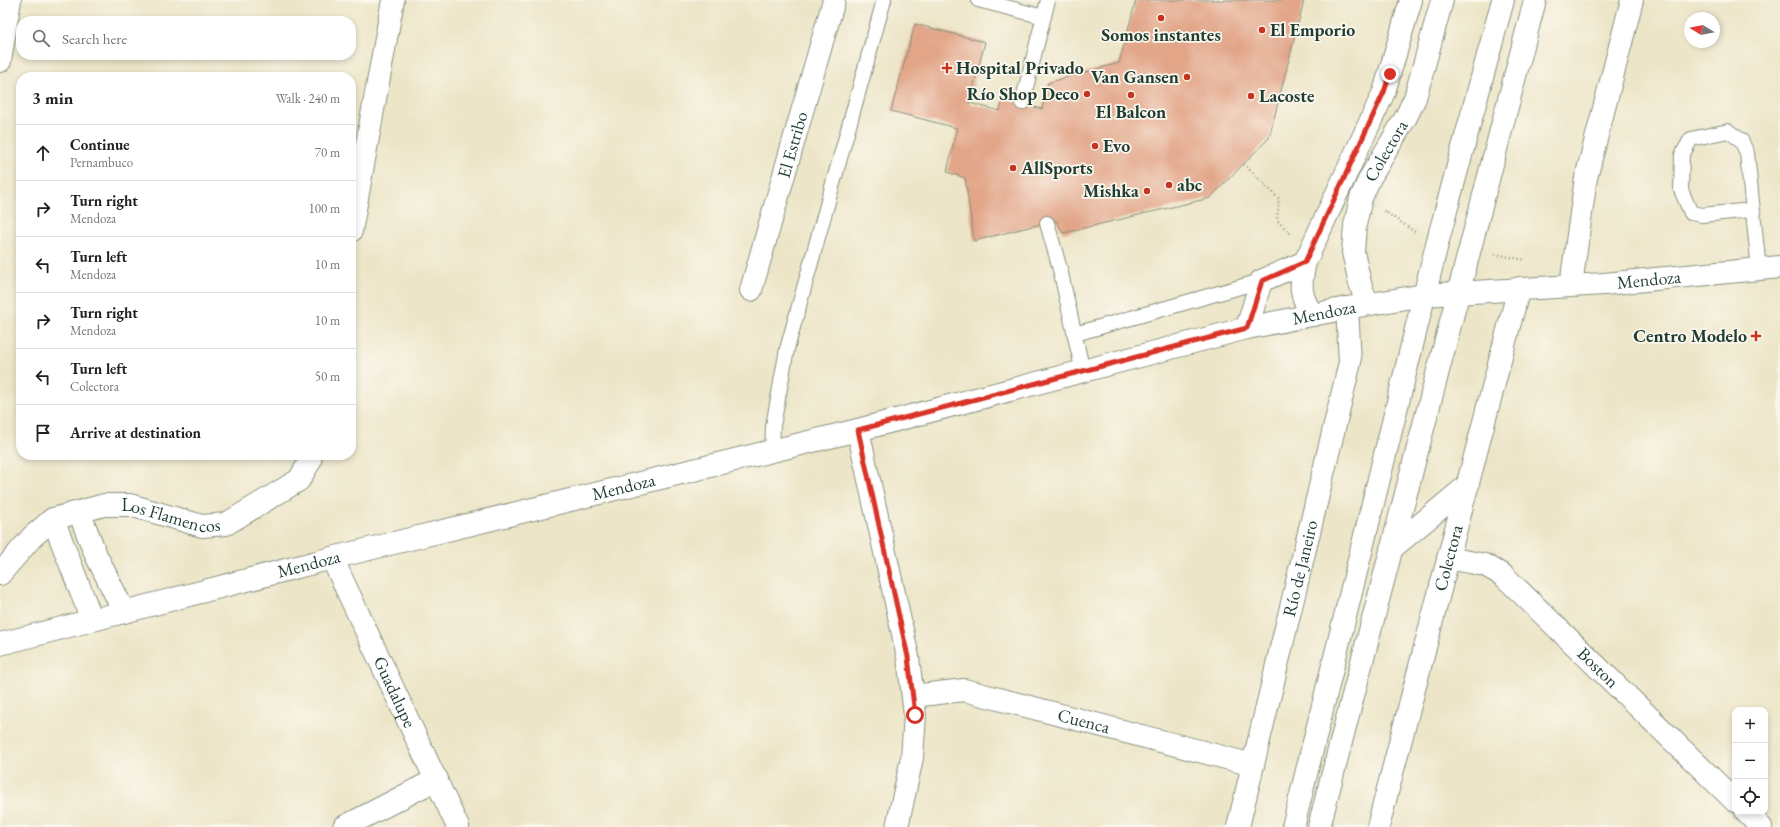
<!DOCTYPE html>
<html lang="en">
<head>
<meta charset="utf-8">
<style>
  :root { --surface:#fff; --page:#f2f2f2; --text:#202124; --muted:#757577; --line:#e0e0e0 }
  body { margin:0; font-family:"EB Garamond",serif; background:var(--page); color:var(--text) }
  .controls { position:absolute; right:12px; bottom:12px; display:grid; overflow:hidden; border-radius:8px; box-shadow:0 2px 6px #0003 }
  .controls button { width:36px; height:36px; display:grid; place-items:center; padding:0; border:0; border-bottom:1px solid var(--line); background:var(--surface); color:var(--text); font:20px sans-serif }
  .compass { position:absolute; left:1684px; top:12px; width:36px; height:36px; border-radius:50%; background:var(--surface); box-shadow:0 2px 6px #0003; rotate:280deg }
  .stop { position:absolute; width:12px; height:12px; margin:-9px; border:3px solid #d93025; border-radius:50%; background:#fff }
  .stop.end { background:#d93025; border-color:#fff; box-shadow:0 1px 4px #0008 }
  .list { margin:0; padding:0; list-style:none }
  h2 { display:flex; justify-content:space-between; align-items:center; height:52px; margin:0; padding:0 16px; font-size:17px }
  h2 small { font-size:13px; font-weight:400; color:var(--muted) }
  .list li { display:grid; grid-template-columns:26px 1fr auto; gap:12px; align-items:center; box-sizing:border-box; height:56px; padding:0 16px; border-top:1px solid var(--line) }
  .list b { display:block; font-size:15px; white-space:nowrap }
  .list p { margin:0; font-size:13px; white-space:nowrap; color:var(--muted) }
  .list em { font-size:13px; font-style:normal; color:var(--muted) }
  .icon { flex:none; width:22px; height:22px; fill:none; stroke:currentColor; stroke-width:2; stroke-linecap:round; stroke-linejoin:round }
  .map { position:relative; flex:none; width:1780px; height:827px; overflow:hidden }
  .search { position:absolute; background:var(--surface); box-shadow:0 2px 6px #0003; left:16px; top:16px; width:340px; height:44px; display:flex; align-items:center; gap:10px; box-sizing:border-box; padding:0 14px; border-radius:16px; color:var(--muted); font-size:15px }
  .panel { position:absolute; background:var(--surface); box-shadow:0 2px 6px #0003; left:16px; top:72px; width:340px; height:388px; border-radius:16px }
  .map>svg:first-child { display:block }
</style>
</head>
<body>
<div class="map">
<svg width="1780" height="827" viewBox="0 0 1780 827">
  <rect width="100%" height="100%" fill="#fbf7ec"/>
  <filter id="ink" filterUnits="userSpaceOnUse"><feTurbulence type="fractalNoise" baseFrequency=".025" numOctaves="2"/><feDisplacementMap in="SourceGraphic" scale="8" xChannelSelector="R" yChannelSelector="G"/><feConvolveMatrix kernelMatrix="1 2 1 2 8 2 1 2 1" color-interpolation-filters="sRGB"/></filter>
  <filter id="wash" filterUnits="userSpaceOnUse"><feTurbulence type="fractalNoise" baseFrequency=".012" numOctaves="4" result="noise"/><feDisplacementMap in="SourceGraphic" scale="16" xChannelSelector="R" yChannelSelector="G"/><feGaussianBlur stdDeviation="0.9" result="paint"/><feColorMatrix in="noise" values="0 0 0 0 0 0 0 0 0 0 0 0 0 0 0 0 0 1.4 0 .05"/><feComposite in="paint" operator="in"/></filter>
  <g filter="url(#wash)">
    <rect width="100%" height="100%" fill="#ece5c7"/>
    <g id="blocks">
      <!-- building -->
      <path fill="#e2a588" d="M 1136,0 L 1304,0 L 1269,138 L 1210,198 L 1063,233 L 1056,220 L 974,241 L 965,178 L 947,172 L 957,128 L 891,111 L 915,24 L 985,42 L 969,103 L 1000,111 L 1003,98 L 1042,109 L 1048,83 L 1064,78 L 1119,63 Z"/>
    </g>
  </g>
  <g filter="url(#ink)">
    <use href="#blocks" fill-opacity="0" stroke="#86917e" stroke-width="1"/>
    <g fill="none" stroke-linecap="round" stroke-linejoin="round">
      <!-- lane casing -->
      <g stroke="#86917e" stroke-width="16">
        <path id="lane" d="M 978,0 L 1044,17
          M 1022,103 L 1048,0
          M 1752,210 L 1702,215 L 1691,213 L 1681,190 L 1682,155 L 1691,139 L 1728,131 L 1741,140 L 1747,153 L 1759,270
          M 1047,223 L 1060,269 L 1083,372
          M 1075,334 L 1261,281
          M 772,450 L 773,426 L 787,349 L 884,0"/>
      </g>
      <!-- street casing -->
      <g stroke="#86917e" stroke-width="24">
        <g id="street">
          <path d="M 0,61 L 10,0"/>
          <path d="M 351,231 L 393,0"/>
          <path id="s1" d="M 751,290 L 834,0"/>
          <path d="M 858,430 L 908,657 L 915,715 L 912,758 L 897,827"/>
          <path d="M 79,512 L 96,555 L 124,612"/>
          <path d="M 53,519 L 92,620"/>
          <path id="s2" d="M 332,558 L 458,827"/>
          <path id="s3" d="M 1448,558 L 1485,565 L 1504,576 L 1735,801"/>
          <path id="s4" d="M 0,574 L 33,536 L 53,519 L 104,505 L 130,505 L 202,526 L 226,524 L 299,480 L 310,461 L 311,455"/>
          <path id="s5" d="M 913,696 L 964,690 L 1253,765"/>
          <path d="M 1746,812 L 1761,827"/>
          <path d="M 344,827 L 437,779"/>
          <path id="s6" d="M 1238,827 L 1350,362 L 1347,308"/>
          <path id="s7" d="M 1378,827 L 1519,288"/>
        </g>
      </g>
      <!-- secondary casing -->
      <g stroke="#86917e" stroke-width="24">
        <g id="secondary">
          <path d="M 1571,285 L 1586,178 L 1632,0"/>
          <path id="s8" d="M 1367,304 L 1360,283 L 1353,252 L 1355,225 L 1361,198 L 1370,178 L 1406,117 L 1415,98 L 1442,0"/>
          <path d="M 1313,315 C 1299,296 1300,284 1305,262 L 1384,92 L 1411,0"/>
          <path d="M 1247,328 L 1261,281 L 1305,262"/>
          <path d="M 1391,549 L 1468,485"/>
          <path id="s9" d="M 0,644 L 332,558 L 858,430 L 1247,328 L 1347,308 L 1424,295 L 1604,284 L 1780,267"/>
          <path d="M 1293,827 L 1438,240 L 1503,0"/>
          <path d="M 1319,827 C 1390,551 1465,276 1535,0"/>
        </g>
      </g>
      <!-- path -->
      <path stroke="#86917e" stroke-width="2.5" stroke-dasharray="1 3" stroke-linecap="butt" d="M 1244,164 L 1279,199 L 1277,220 L 1291,235
        M 1384,211 L 1415,232
        M 1495,254 L 1525,260"/>
      <!-- lane -->
      <use href="#lane" stroke="#fff" stroke-width="14"/>
      <!-- street -->
      <use href="#street" stroke="#fff" stroke-width="22"/>
      <!-- secondary -->
      <use href="#secondary" stroke="#fff" stroke-width="22"/>
    </g>
  </g>
  <g fill="none" stroke-linecap="round" stroke-linejoin="round" filter="url(#ink)">
    <!-- route -->
    <path stroke="#d93025" stroke-width="5" d="M 915,715 L 908,657 L 858,430 L 1247,328 L 1262,281 L 1305,262 L 1384,92 L 1390,74"/>
  </g>
  <!-- markers -->
  <g fill="#c8321e" stroke="#fbf7ec" stroke-width="1.5">
    <circle cx="1161" cy="18" r="4"/>
    <circle cx="1262" cy="30" r="4"/>
    <path d="M945 62h4v4h4v4h-4v4h-4v-4h-4v-4h4z"/>
    <circle cx="1187" cy="77" r="4"/>
    <circle cx="1087" cy="94" r="4"/>
    <circle cx="1131" cy="95" r="4"/>
    <circle cx="1251" cy="96" r="4"/>
    <circle cx="1095" cy="146" r="4"/>
    <circle cx="1013" cy="168" r="4"/>
    <circle cx="1169" cy="185" r="4"/>
    <circle cx="1147" cy="191" r="4"/>
    <path d="M1754 330h4v4h4v4h-4v4h-4v-4h-4v-4h4z"/>
  </g>
  <g text-anchor="middle" stroke-width="3.5" stroke-linejoin="round" paint-order="stroke">
    <!-- poi labels -->
    <g font-size="18" font-weight="bold" fill="#1f3d34" stroke="#fbf7ec" text-anchor="start">
      <text x="1270" y="36">El Emporio</text>
      <text x="1161" y="41" text-anchor="middle">Somos instantes</text>
      <text x="956" y="74">Hospital Privado</text>
      <text x="1179" y="83" text-anchor="end">Van Gansen</text>
      <text x="1079" y="100" text-anchor="end">Río Shop Deco</text>
      <text x="1259" y="102">Lacoste</text>
      <text x="1131" y="118" text-anchor="middle">El Balcon</text>
      <text x="1103" y="152">Evo</text>
      <text x="1021" y="174">AllSports</text>
      <text x="1177" y="191">abc</text>
      <text x="1139" y="197" text-anchor="end">Mishka</text>
      <text x="1747" y="342" text-anchor="end">Centro Modelo</text>
    </g>
    <!-- street labels -->
    <g font-size="18" fill="#1f3d34" stroke="#fbf7ec">
      <text dy="6" stroke="none"><textPath href="#s1" startOffset="151">El Estribo</textPath></text>
      <text dy="6" stroke="none"><textPath href="#s8" startOffset="162">Colectora</textPath></text>
      <text dy="6" stroke="none"><textPath href="#s9" startOffset="1692">Mendoza</textPath></text>
      <text dy="6" stroke="none"><textPath href="#s9" startOffset="1365">Mendoza</textPath></text>
      <text dy="6" stroke="none"><textPath href="#s9" startOffset="643">Mendoza</textPath></text>
      <text dy="6" stroke="none"><textPath href="#s4" startOffset="198">Los Flamencos</textPath></text>
      <text dy="6" stroke="none"><textPath href="#s7" startOffset="278">Colectora</textPath></text>
      <text dy="6" stroke="none"><textPath href="#s9" startOffset="319">Mendoza</textPath></text>
      <text dy="6" stroke="none"><textPath href="#s6" startOffset="266">Río de Janeiro</textPath></text>
      <text dy="6" stroke="none"><textPath href="#s3" startOffset="191">Boston</textPath></text>
      <text dy="6" stroke="none"><textPath href="#s2" startOffset="148">Guadalupe</textPath></text>
      <text dy="6" stroke="none"><textPath href="#s5" startOffset="175">Cuenca</textPath></text>
    </g>
  </g>
</svg>
<div class="controls">
<button>+</button>
<button>−</button>
<button><svg class="icon" aria-label="locate" viewBox="0 0 24 24"><circle cx="12" cy="12" r="6"/><path d="M12 2v4M12 18v4M2 12h4M18 12h4"/></svg></button>
</div>
<svg class="compass" viewBox="-18 -18 36 36"><path d="M0-13l5 13h-10z" fill="#e53935"/><path d="M0 13l5-13h-10z" fill="#757577"/></svg>
<div class="stop" style="left:915px;top:715px"></div>
<div class="stop end" style="left:1390px;top:74px"></div>
<div class="search"><svg class="icon" aria-label="search" viewBox="0 0 24 24"><circle cx="10" cy="10" r="6"/><path d="M15 15l6 6"/></svg>Search here</div>
<section class="panel">
<h2>3 min<small>Walk · 240 m</small></h2>
<ul class="list">
<li><svg class="icon" aria-label="ahead" viewBox="0 0 24 24"><path d="M12 20V5M6 11l6-6 6 6"/></svg><div><b>Continue</b><p>Pernambuco</p></div><em>70 m</em></li>
<li><svg class="icon" aria-label="right" viewBox="0 0 24 24"><path d="M7 20v-9h11M14 6l5 5-5 5"/></svg><div><b>Turn right</b><p>Mendoza</p></div><em>100 m</em></li>
<li><svg class="icon" aria-label="left" viewBox="0 0 24 24"><path d="M17 20v-9H6M10 6l-5 5 5 5"/></svg><div><b>Turn left</b><p>Mendoza</p></div><em>10 m</em></li>
<li><svg class="icon" aria-label="right" viewBox="0 0 24 24"><path d="M7 20v-9h11M14 6l5 5-5 5"/></svg><div><b>Turn right</b><p>Mendoza</p></div><em>10 m</em></li>
<li><svg class="icon" aria-label="left" viewBox="0 0 24 24"><path d="M17 20v-9H6M10 6l-5 5 5 5"/></svg><div><b>Turn left</b><p>Colectora</p></div><em>50 m</em></li>
<li><svg class="icon" aria-label="arrive" viewBox="0 0 24 24"><path d="M6 21V4h12l-3 4 3 4H6"/></svg><div><b>Arrive at destination</b></div></li>
</ul>
</section>
</div>
</body>
</html>
